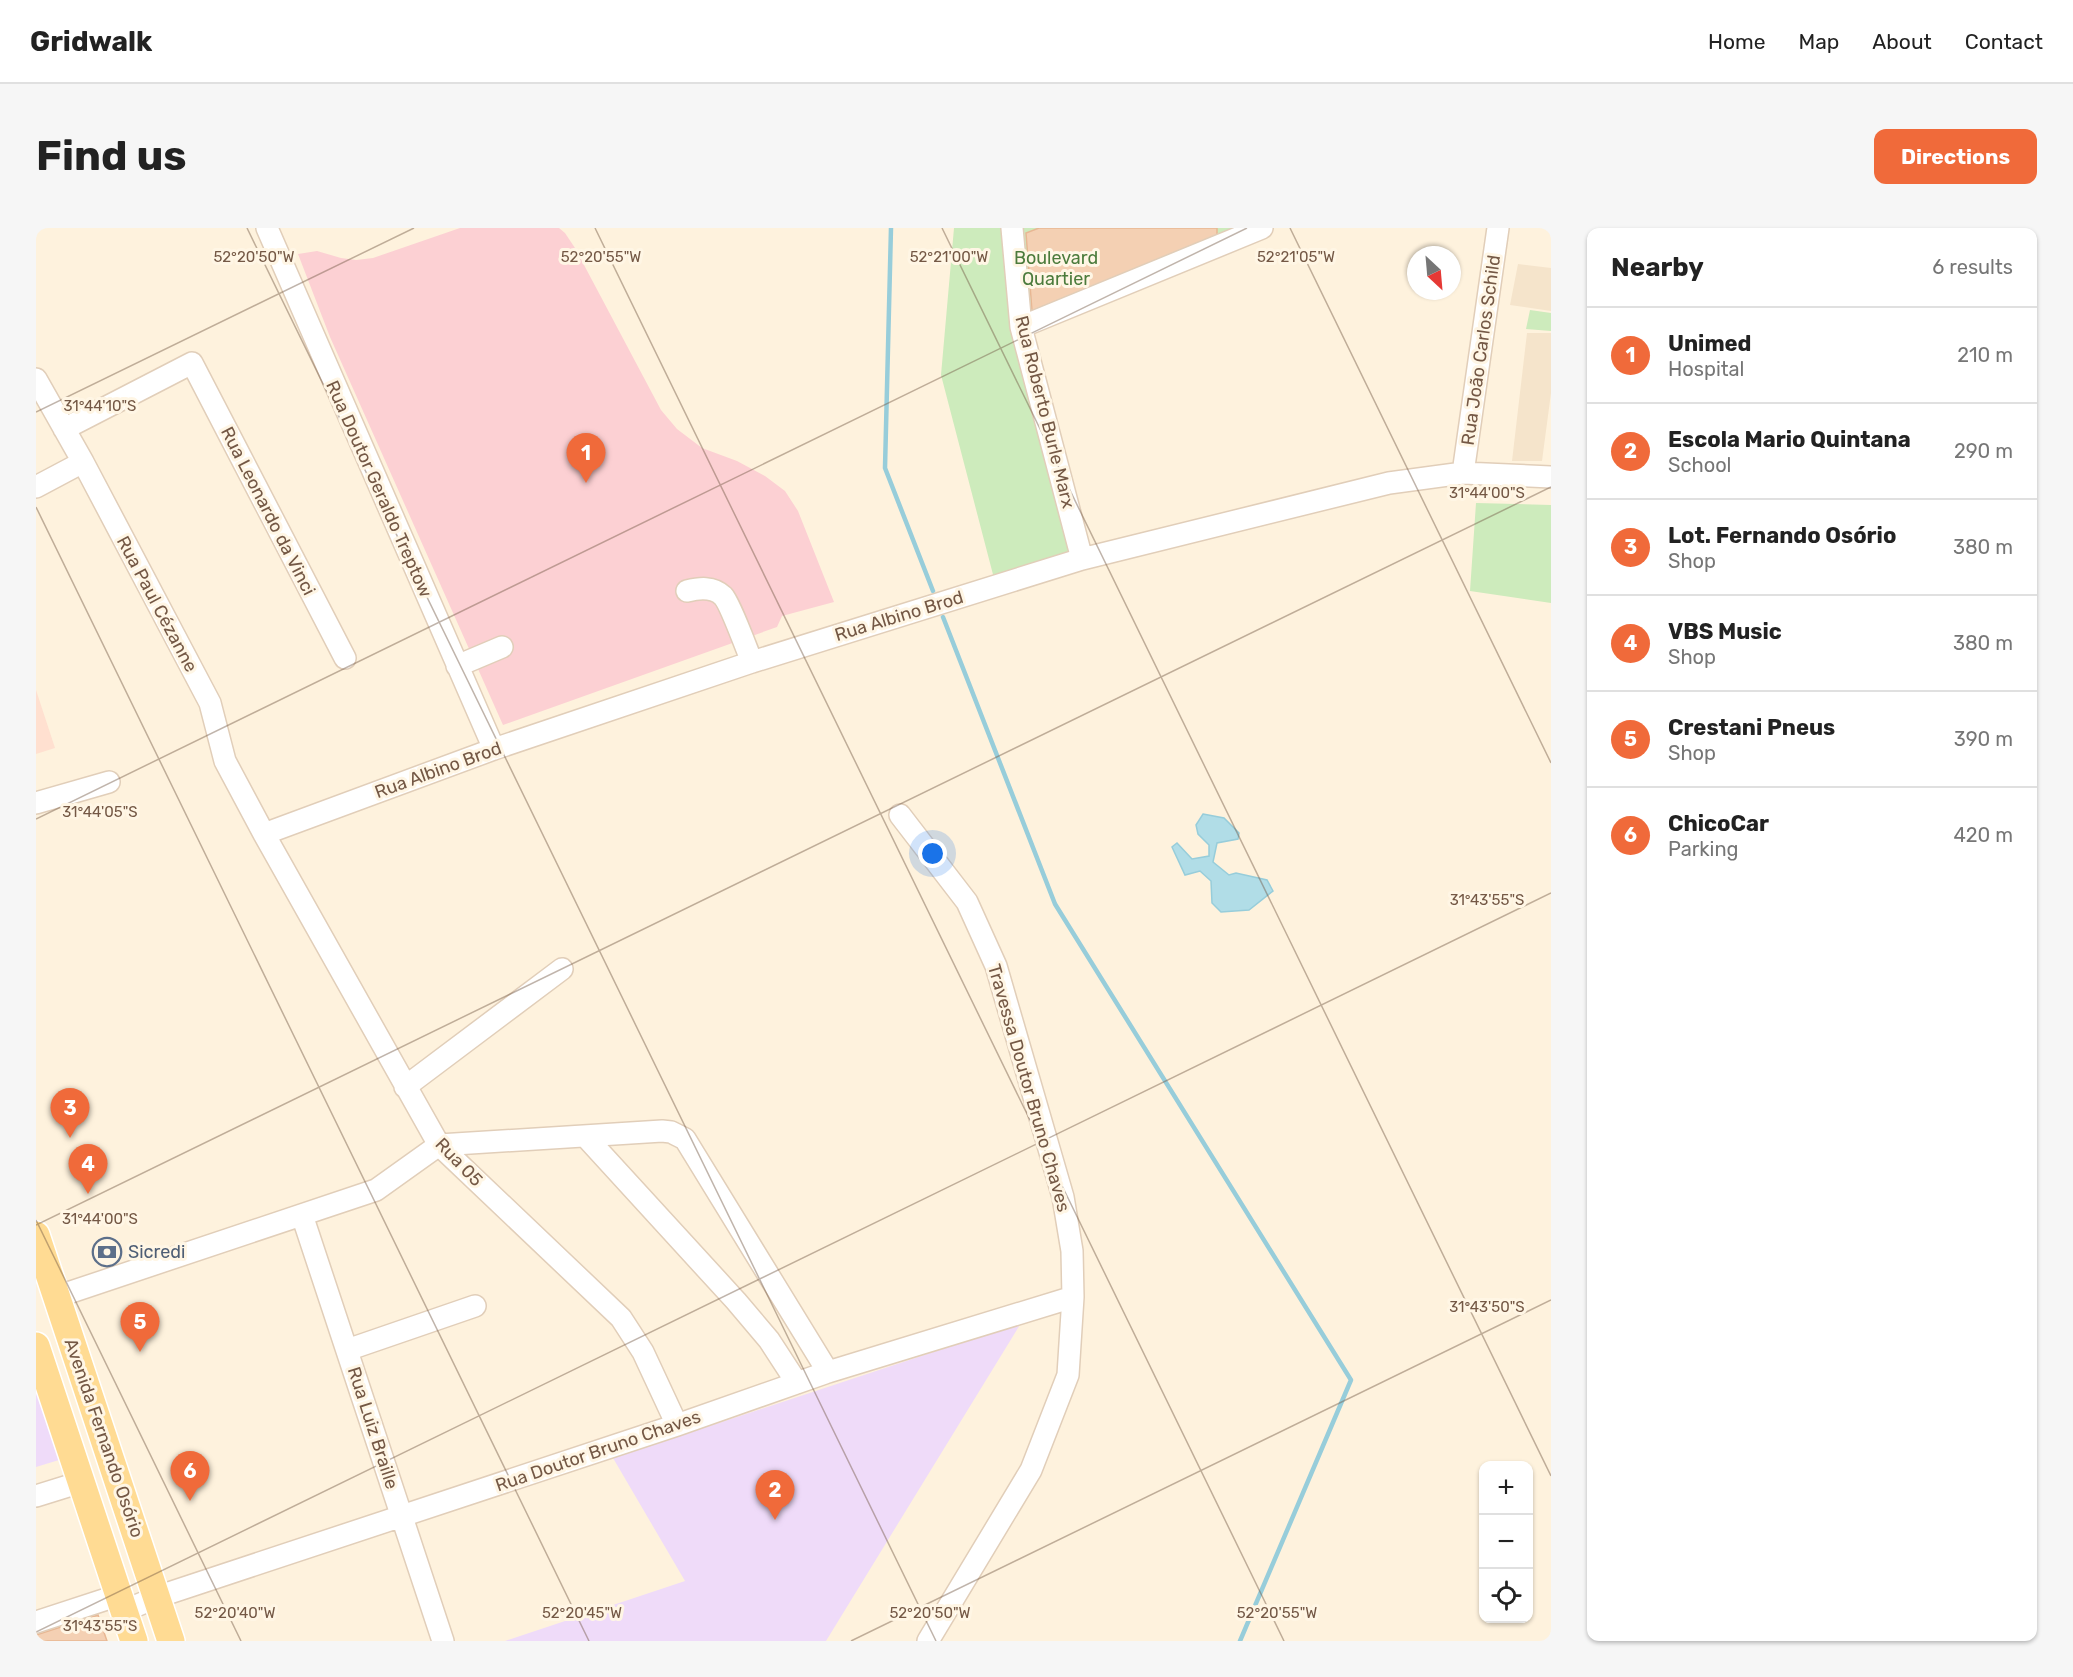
<!DOCTYPE html>
<html lang="en">
<head>
<meta charset="utf-8">
<style>
  :root { --surface:#fff; --page:#f6f6f6; --text:#222; --muted:#767676; --line:#e0e0e0; --accent:#f06a3a }
  body { margin:0; font-family:Rubik,sans-serif; background:var(--page); color:var(--text) }
  .controls { position:absolute; right:18px; bottom:18px; display:grid; overflow:hidden; border-radius:12px; box-shadow:0 2px 4px #0004 }
  .controls button { width:54px; height:54px; display:grid; place-items:center; padding:0; border:0; border-bottom:2px solid var(--line); background:var(--surface); color:var(--text); font:30px sans-serif }
  .compass { position:absolute; left:1371px; top:18px; width:54px; height:54px; border-radius:50%; background:var(--surface); box-shadow:0 2px 4px #0004; rotate:154deg }
  .you { position:absolute; left:897px; top:626px; width:21px; height:21px; margin:-15px; border:4px solid #fff; border-radius:50%; background:#1a73e8; box-shadow:0 0 0 9px #1a73e833 }
  .badge { display:grid; place-items:center; width:39px; height:39px; border-radius:50%; background:var(--accent); color:#fff; font-size:20px; font-weight:700 }
  .pin { position:absolute; translate:-50% -50px; filter:drop-shadow(0 2px 3px #0008) }
  .pin::after { content:''; position:absolute; top:32px; width:21px; height:18px; background:inherit; clip-path:polygon(0 0,100% 0,50% 100%) }
  .list { margin:0; padding:0; list-style:none }
  h2 { display:flex; justify-content:space-between; align-items:center; height:78px; margin:0; padding:0 24px; font-size:26px }
  h2 small { font-size:20px; font-weight:400; color:var(--muted) }
  .list li { display:grid; grid-template-columns:39px 1fr auto; gap:18px; align-items:center; box-sizing:border-box; height:96px; padding:0 24px; border-top:2px solid var(--line) }
  .list b { display:block; font-size:22px; white-space:nowrap }
  .list p { margin:0; font-size:20px; white-space:nowrap; color:var(--muted) }
  .list em { font-size:20px; font-style:normal; color:var(--muted) }
  .icon { flex:none; width:33px; height:33px; fill:none; stroke:currentColor; stroke-width:2; stroke-linecap:round; stroke-linejoin:round }
  .map { position:relative; flex:none; width:1515px; height:1413px; overflow:hidden; border-radius:12px }
  header { display:flex; align-items:center; gap:36px; box-sizing:border-box; height:84px; padding:0 30px; background:var(--surface); border-bottom:2px solid var(--line) }
  header strong { font-size:28px }
  nav { display:flex; gap:33px; margin-inline-start:auto; font-size:21px }
  .intro { display:flex; align-items:center; justify-content:space-between; box-sizing:border-box; height:144px; padding:0 36px }
  h1 { margin:0; font-size:42px }
  .button { padding:15px 27px; border-radius:12px; background:var(--accent); color:#fff; font-size:21px; font-weight:700 }
  main { display:flex; gap:36px; padding:0 36px }
  aside { flex:1; background:var(--surface); border-radius:12px; box-shadow:0 2px 4px #0004 }
  .map>svg:first-child { display:block }
</style>
</head>
<body>
<header>
<strong>Gridwalk</strong>
<nav><a>Home</a><a>Map</a><a>About</a><a>Contact</a></nav>
</header>
<div class="intro"><h1>Find us</h1><a class="button">Directions</a></div>
<main>
<div class="map">
<svg width="1515" height="1413" viewBox="0 0 1515 1413">
  <rect width="100%" height="100%" fill="#fef2dd"/>
  <!-- residential -->
  <path fill="#f5e4cb" d="M 1482,36 L 1515,40 L 1515,83 L 1474,77 Z
    M 1491,105 L 1515,105 L 1515,165 L 1506,233 L 1476,233 Z"/>
  <!-- commercial -->
  <path fill="#ffe0d0" d="M 0,462 L 19,520 L 0,526 Z"/>
  <!-- education -->
  <path fill="#efdbf9" d="M 985,1095 L 790,1413 L 469,1413 L 649,1353 L 577,1230 Z
    M 0,1159 L 23,1232 L 0,1239 Z"/>
  <!-- medical -->
  <path fill="#fcd0d3" d="M 424,0 L 523,0 L 529,5 L 539,20 L 625,182 L 641,201 L 666,220 L 701,233 L 729,248 L 749,263 L 762,283 L 798,374 L 746,388 L 741,399 L 467,497 L 294,109 L 262,26 L 281,23 L 305,30 L 320,32 L 337,30 Z"/>
  <!-- green -->
  <path fill="#cdebbc" d="M 918,0 L 1226,0 L 985,99 L 1046,331 L 960,358 L 905,147 Z
    M 1494,82 L 1515,85 L 1515,103 L 1490,101 Z
    M 1440,275 L 1515,277 L 1515,375 L 1434,363 Z"/>
  <!-- water -->
  <path fill="#b1dde7" stroke="#97cdda" stroke-width="1.5" d="M 1167,586 L 1188,590 L 1203,605 L 1202,611 L 1181,615 L 1177,634 L 1193,647 L 1200,645 L 1231,652 L 1237,663 L 1213,682 L 1185,684 L 1176,675 L 1175,653 L 1164,643 L 1149,647 L 1136,619 L 1141,615 L 1156,631 L 1173,628 L 1173,617 L 1162,606 L 1160,597 Z"/>
  <g fill="none" stroke-linecap="round" stroke-linejoin="round">
    <!-- stream -->
    <path stroke="#97cdda" stroke-width="4.5" d="M 855,0 L 849,240 L 897,363
      M 907,389 L 1019,676 L 1315,1152 L 1204,1413"/>
  </g>
  <!-- building -->
  <path fill="#f4d0b3" stroke="#e8b793" stroke-width="1.5" d="M 1003,0 L 1181,0 L 1181,7 L 996,83 L 990,5 Z
    M 62,1387 L 71,1413 L 0,1413 L 0,1407 Z"/>
  <g fill="none" stroke-linecap="round" stroke-linejoin="round">
    <!-- minor casing -->
    <g stroke="#e1ceb9" stroke-width="24">
      <path id="minor" d="M 231,0 L 458,521
        M 976,0 L 985,99 L 1046,331
        M 985,99 L 1226,0
        M 0,151 L 47,234 L 174,475 L 189,533 L 228,606 L 403,917 L 585,1090 L 607,1124 L 641,1197
        M 28,201 L 156,135 L 309,430
        M 1427,245 L 1462,0
        M 0,259 L 47,234
        M 651,363 C 663,360 677,358 687,368 C 694,375 711,422 716,434
        M 421,438 L 466,419
        M 0,575 L 73,554
        M 864,587 L 931,674 L 960,738 L 1027,969 L 1036,1023 L 1037,1069 L 1032,1147 L 995,1242 L 892,1413
        M 228,606 L 458,521 L 716,434 L 1046,331 L 1353,255 L 1427,245 L 1515,249
        M 369,859 L 526,741
        M 549,908 L 700,1073 L 733,1112 L 761,1155
        M 403,917 L 626,903 L 635,904 L 649,911 L 792,1144
        M 266,987 L 407,1413
        M 20,1069 L 340,962 L 403,917
        M 311,1122 L 439,1078
        M 0,1268 L 45,1254
        M 88,1383 L 121,1369 L 641,1197 L 792,1144 L 1037,1069
        M 0,1394 L 83,1367"/>
    </g>
    <!-- major casing -->
    <g stroke="#fff" stroke-width="30">
      <path id="major" d="M 0,1007 L 135,1413
        M 0,1118 L 98,1413"/>
    </g>
    <!-- minor -->
    <use href="#minor" stroke="#fff" stroke-width="21"/>
    <!-- major -->
    <use href="#major" stroke="#ffdb93" stroke-width="27"/>
  </g>
  <!-- ticks -->
  <path fill="none" stroke="#745845" stroke-width="1.5" stroke-opacity="0.45" d="M 211,0 L 900,1413M 559,0 L 1248,1413M 906,0 L 1515,1248M 1254,0 L 1515,535M 0,184 L 378,0M 0,279 L 553,1413M 0,591 L 1211,0M 0,992 L 205,1413M 0,997 L 1515,259M 0,1404 L 1515,665M 815,1413 L 1515,1072"/>
  <!-- icons -->
  <defs>
    <g id="bank-ring" transform="scale(1.5)"><circle r="9.5" fill="#fff6e5" stroke="#5c6f8a" stroke-width="1.5"/><path d="M-6-4H6V4H-6ZM0-2.3a2.3 2.3 0 1 0 0 4.6a2.3 2.3 0 1 0 0-4.6Z" fill="#5c6f8a"/></g>
  </defs>
  <g fill-rule="evenodd">
    <use href="#bank-ring" x="71" y="1024"/>
  </g>
  <g text-anchor="middle" stroke-width="6" stroke-linejoin="round" paint-order="stroke">
    <!-- park labels -->
    <g font-size="18" fill="#4c7b3c" stroke="#fff6e5">
      <text x="1020" y="36">Boulevard<tspan x="1020" dy="21">Quartier</tspan></text>
    </g>
    <!-- street labels -->
    <g font-size="18" fill="#745845" stroke="#fff6e5">
      <text transform="translate(1445 122) rotate(-82)" y="6">Rua João Carlos Schild</text>
      <text transform="translate(1009 184) rotate(76)" y="6">Rua Roberto Burle Marx</text>
      <text transform="translate(343 261) rotate(66)" y="6">Rua Doutor Geraldo Treptow</text>
      <text transform="translate(232 283) rotate(63)" y="6">Rua Leonardo da Vinci</text>
      <text transform="translate(121 376) rotate(62)" y="6">Rua Paul Cézanne</text>
      <text transform="translate(863 388) rotate(-17)" y="6">Rua Albino Brod</text>
      <text transform="translate(402 542) rotate(-20)" y="6">Rua Albino Brod</text>
      <text transform="translate(993 860) rotate(74)" y="6">Travessa Doutor Bruno Chaves</text>
      <text transform="translate(423 934) rotate(46)" y="6">Rua 05</text>
      <text transform="translate(337 1200) rotate(72)" y="6">Rua Luiz Braille</text>
      <text transform="translate(68 1210) rotate(71)" y="6">Avenida Fernando Osório</text>
      <text transform="translate(562 1223) rotate(-19)" y="6">Rua Doutor Bruno Chaves</text>
    </g>
    <!-- service labels -->
    <g font-size="18" fill="#4e5e75" stroke="#fff6e5" text-anchor="start">
      <text x="92" y="1030">Sicredi</text>
    </g>
  </g>
  <g font-size="15" text-anchor="middle" fill="#745845" stroke="#fff6e5" stroke-width="6" stroke-linejoin="round" paint-order="stroke">
    <text x="218" y="34">52°20'50"W</text>
    <text x="565" y="34">52°20'55"W</text>
    <text x="913" y="34">52°21'00"W</text>
    <text x="1260" y="34">52°21'05"W</text>
    <text x="64" y="183">31°44'10"S</text>
    <text x="1451" y="270">31°44'00"S</text>
    <text x="64" y="589">31°44'05"S</text>
    <text x="1451" y="677">31°43'55"S</text>
    <text x="64" y="996">31°44'00"S</text>
    <text x="1451" y="1084">31°43'50"S</text>
    <text x="199" y="1390">52°20'40"W</text>
    <text x="546" y="1390">52°20'45"W</text>
    <text x="894" y="1390">52°20'50"W</text>
    <text x="1241" y="1390">52°20'55"W</text>
    <text x="64" y="1403">31°43'55"S</text>
  </g>
</svg>
<div class="controls">
<button>+</button>
<button>−</button>
<button><svg class="icon" aria-label="locate" viewBox="0 0 24 24"><circle cx="12" cy="12" r="6"/><path d="M12 2v4M12 18v4M2 12h4M18 12h4"/></svg></button>
</div>
<svg class="compass" viewBox="-18 -18 36 36"><path d="M0-13l5 13h-10z" fill="#e53935"/><path d="M0 13l5-13h-10z" fill="#767676"/></svg>
<div class="you"></div>
<div class="pin badge" style="left:550px;top:255px">1</div>
<div class="pin badge" style="left:739px;top:1292px">2</div>
<div class="pin badge" style="left:34px;top:910px">3</div>
<div class="pin badge" style="left:52px;top:966px">4</div>
<div class="pin badge" style="left:104px;top:1124px">5</div>
<div class="pin badge" style="left:154px;top:1273px">6</div>
</div>
<aside>
<h2>Nearby<small>6 results</small></h2>
<ul class="list">
<li><span class="badge">1</span><div><b>Unimed</b><p>Hospital</p></div><em>210 m</em></li>
<li><span class="badge">2</span><div><b>Escola Mario Quintana</b><p>School</p></div><em>290 m</em></li>
<li><span class="badge">3</span><div><b>Lot. Fernando Osório</b><p>Shop</p></div><em>380 m</em></li>
<li><span class="badge">4</span><div><b>VBS Music</b><p>Shop</p></div><em>380 m</em></li>
<li><span class="badge">5</span><div><b>Crestani Pneus</b><p>Shop</p></div><em>390 m</em></li>
<li><span class="badge">6</span><div><b>ChicoCar</b><p>Parking</p></div><em>420 m</em></li>
</ul>
</aside>
</main>
</body>
</html>
